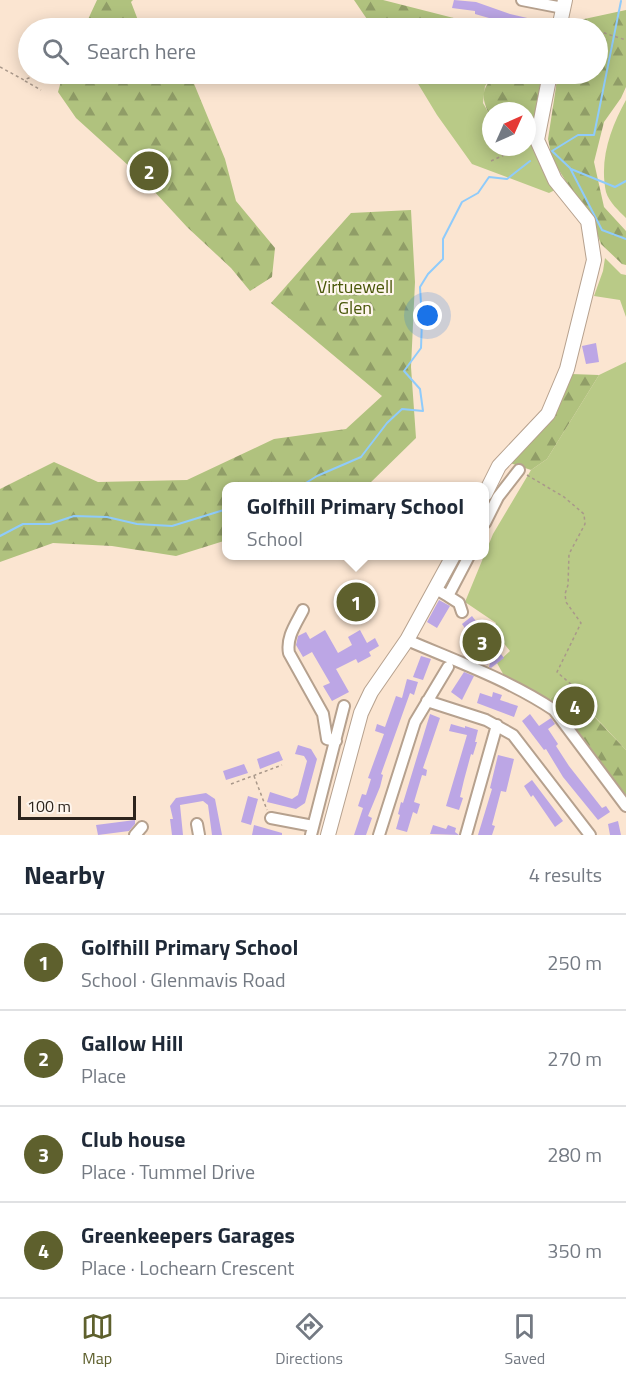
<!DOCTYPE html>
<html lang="en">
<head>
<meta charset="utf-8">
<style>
  :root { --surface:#fff; --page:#f2f2f3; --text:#1f2937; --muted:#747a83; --line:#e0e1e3; --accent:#5e602d }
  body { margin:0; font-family:"Titillium Web",sans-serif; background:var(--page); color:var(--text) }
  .compass { position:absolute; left:482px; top:102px; width:54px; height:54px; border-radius:50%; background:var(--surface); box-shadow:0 3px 15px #0003; rotate:45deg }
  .scale { position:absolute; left:18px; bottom:15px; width:118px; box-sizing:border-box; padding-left:6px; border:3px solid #2d241d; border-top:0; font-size:16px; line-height:21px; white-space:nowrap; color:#2d241d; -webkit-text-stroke:4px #fef5ed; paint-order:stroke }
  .you { position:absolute; left:428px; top:316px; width:21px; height:21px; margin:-15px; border:4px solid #fff; border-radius:50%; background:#1a73e8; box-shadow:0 0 0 9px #1a73e833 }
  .badge { display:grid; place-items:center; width:39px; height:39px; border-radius:50%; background:var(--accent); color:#fff; font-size:20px; font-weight:700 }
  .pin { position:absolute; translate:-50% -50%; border:3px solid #fff; box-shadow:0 2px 6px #0006 }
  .popup { position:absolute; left:222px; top:482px; width:267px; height:78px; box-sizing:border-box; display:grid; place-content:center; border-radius:12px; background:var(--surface); filter:drop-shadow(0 2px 4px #0005); font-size:20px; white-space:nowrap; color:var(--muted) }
  .popup b { font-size:22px; color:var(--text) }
  .popup::after { content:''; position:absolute; left:50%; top:100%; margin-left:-12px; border:12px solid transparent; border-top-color:var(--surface) }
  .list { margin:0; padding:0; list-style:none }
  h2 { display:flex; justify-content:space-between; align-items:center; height:78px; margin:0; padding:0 24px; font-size:26px }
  h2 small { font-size:20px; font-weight:400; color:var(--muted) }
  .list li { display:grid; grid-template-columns:39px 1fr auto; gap:18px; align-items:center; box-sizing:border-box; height:96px; padding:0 24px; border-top:2px solid var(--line) }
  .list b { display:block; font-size:22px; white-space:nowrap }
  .list p { margin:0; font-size:20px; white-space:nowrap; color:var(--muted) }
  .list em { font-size:20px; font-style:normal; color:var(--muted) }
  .icon { flex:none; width:33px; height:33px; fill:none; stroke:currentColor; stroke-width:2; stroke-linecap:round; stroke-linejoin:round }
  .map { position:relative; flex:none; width:626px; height:835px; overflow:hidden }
  .search { position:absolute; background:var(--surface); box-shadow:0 3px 15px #0003; left:18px; right:18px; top:18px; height:66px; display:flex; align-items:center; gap:15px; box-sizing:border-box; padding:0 21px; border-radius:33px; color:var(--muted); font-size:22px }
  .sheet { height:462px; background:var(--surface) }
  nav { display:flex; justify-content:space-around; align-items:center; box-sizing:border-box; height:84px; border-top:2px solid var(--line); background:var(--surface); font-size:16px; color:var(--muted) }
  nav a { display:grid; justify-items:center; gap:3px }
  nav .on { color:var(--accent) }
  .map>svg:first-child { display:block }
</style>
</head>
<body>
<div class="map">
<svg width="626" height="835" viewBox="0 0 626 835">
  <defs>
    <pattern id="forest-firs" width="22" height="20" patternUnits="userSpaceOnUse" patternTransform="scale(1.5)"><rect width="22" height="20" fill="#b0c27e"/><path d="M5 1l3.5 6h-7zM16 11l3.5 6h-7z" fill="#909d67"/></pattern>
  </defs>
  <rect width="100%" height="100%" fill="#fbe5d1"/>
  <!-- green -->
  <path fill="#b9ca87" d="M 423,74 L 496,74 L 485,86 L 483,103 L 491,117 L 491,147 L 527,147 L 527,138 L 534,134 L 557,189 L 549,193 L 472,164 L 437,115 L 417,82 Z
    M 626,100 L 626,218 C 619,211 609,202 606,192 C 599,159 611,127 626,100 Z
    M 605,258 L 621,274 L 626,275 L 626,317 L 620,300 L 594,296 L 603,271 Z
    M 626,362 L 626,750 L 566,686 L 550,699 L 543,699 L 507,681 L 497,663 L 510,651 L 493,630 L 496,623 L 465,602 L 493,534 L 531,470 L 547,459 L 599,375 Z"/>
  <!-- forest -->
  <path fill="url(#forest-firs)" d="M 97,0 L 133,0 L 131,2 L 141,28 L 84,28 Z
    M 354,0 L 383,0 L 493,28 L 373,28 Z
    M 626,10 L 626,87 L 621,98 L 604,122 L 594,162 L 604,207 L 626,231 L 626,265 L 622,264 L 601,244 L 587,208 L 570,188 L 552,159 L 548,139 L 558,74 L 598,74 L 598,28 L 569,28 L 575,21 Z
    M 63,74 L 190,74 L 225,159 L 236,201 L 275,248 L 272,277 L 250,291 L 231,268 L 187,227 L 140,176 L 76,118 L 58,92 Z
    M 496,74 L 545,74 L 534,134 L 527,138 L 527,111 L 491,111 L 491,118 C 481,98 480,90 496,74 Z
    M 411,210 L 415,282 L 411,367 L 416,438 L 367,486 L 227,486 L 227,540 L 176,556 L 112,546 L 53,543 L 0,562 L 0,489 L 54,462 L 98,482 L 187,480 L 274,439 L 346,429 L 382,396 L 271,303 L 351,213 Z
    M 571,374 L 599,375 L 547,459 L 531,470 L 510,463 Z
    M 565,686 L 626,750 L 626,802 L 550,699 Z"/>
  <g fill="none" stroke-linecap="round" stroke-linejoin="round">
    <!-- stream -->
    <path stroke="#8fcbfb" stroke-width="2" d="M 621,1 L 594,135 L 578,135 L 552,151 L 570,168 L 602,230 L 626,239
      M 571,169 L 615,187 L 626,181
      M 301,486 L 317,476 L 361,457 L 387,423 L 402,409 L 423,411 L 420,389 L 404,371 L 421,348 L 422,320 L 420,287 L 428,274 L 443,259 L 443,239 L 462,202 L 478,193 L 489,177 L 507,179 L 530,161
      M 0,536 L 23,524 L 50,524 L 74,516 L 107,517 L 137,524 L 172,526 L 227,509"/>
  </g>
  <!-- building -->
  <path fill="#bca6e5" d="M 454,0 L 476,2 L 510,14 L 549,23 L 548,28 L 534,28 L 521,25 L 520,27 L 475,14 L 475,11 L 452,8 Z
    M 596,343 L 599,362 L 586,364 L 582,346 Z
    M 439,600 L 450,606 L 437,628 L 427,622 Z
    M 472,616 L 504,658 L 491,668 L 489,667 L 491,659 L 487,665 L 471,644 L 474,641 L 462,624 Z
    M 325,630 L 338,653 L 352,645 L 348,637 L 360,630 L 367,643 L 375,638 L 379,646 L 369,652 L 371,656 L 358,663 L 356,659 L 336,669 L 349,692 L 332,701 L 323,686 L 330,683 L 312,652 L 303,657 L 296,645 L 298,636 L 306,632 L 310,639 Z
    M 421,656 L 431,659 L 423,680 L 413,677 Z
    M 464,672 L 474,676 L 462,700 L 451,692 Z
    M 407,679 L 418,682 L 414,695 L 410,693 L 381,774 L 383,775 L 380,787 L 368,816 L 372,818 L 366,835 L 354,835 L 363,808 L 358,806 L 362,794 L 366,795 L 371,779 L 368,778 L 384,734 L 375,731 L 377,724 L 385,727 L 396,696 L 402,698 Z
    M 493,692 L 502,695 L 500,700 L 518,706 L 514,717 L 477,703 L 480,693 L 492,697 Z
    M 571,693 L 588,711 L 579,719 L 563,701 Z
    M 430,714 L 440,718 L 423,768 L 427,770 L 426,776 L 422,775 L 414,802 L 420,804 L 417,814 L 413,812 L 407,832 L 396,829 L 400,815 L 398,814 L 401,802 L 403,803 Z
    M 530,714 L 539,726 L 551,718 L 555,724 L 548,729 L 558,744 L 556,746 L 569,766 L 602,808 L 606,806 L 610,812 L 598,820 L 563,777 L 546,749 L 544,750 L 522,721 Z
    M 451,724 L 465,728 L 465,726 L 478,730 L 475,742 L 477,742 L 473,755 L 471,754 L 464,780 L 460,797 L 463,798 L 459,810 L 446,806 L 467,735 L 449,731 Z
    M 298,745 L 311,749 L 317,759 L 305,803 L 296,809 L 267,802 L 270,792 L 292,799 L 298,795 L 307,761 L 304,756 L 295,754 Z
    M 279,751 L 283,760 L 260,769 L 257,759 Z
    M 498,755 L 514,759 L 506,792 L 501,791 L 492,825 L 495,826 L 492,835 L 478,835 L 492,789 L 490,788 Z
    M 244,764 L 248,773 L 226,780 L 223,771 Z
    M 532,780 L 563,821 L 555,827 L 533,795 L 531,797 L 524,786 Z
    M 206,793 L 215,799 L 222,835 L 212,835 L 208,805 L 203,801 L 180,805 L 183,835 L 172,835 L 170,819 L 173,819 L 170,806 L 176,798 Z
    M 248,796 L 258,799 L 251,825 L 241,822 Z
    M 135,820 L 135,824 L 129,831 L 98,835 L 96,825 Z
    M 618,821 L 621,835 L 610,835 L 608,824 Z
    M 254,825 L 282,833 L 282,835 L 252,835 Z
    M 433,825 L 446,829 L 448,825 L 456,828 L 455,832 L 459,835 L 430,834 Z"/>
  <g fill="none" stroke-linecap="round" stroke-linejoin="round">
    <!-- minor casing -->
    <g stroke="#b6a18e" stroke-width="14">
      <path id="minor" d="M 522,0 L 563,8
        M 485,523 L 498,497 L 519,470
        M 436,589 L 448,596 L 469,556
        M 448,596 L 459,603 L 462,612
        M 303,610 C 296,624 286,637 289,653 L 323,714 L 327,739 L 336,741
        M 407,640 C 456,661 509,680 554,710 L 626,806
        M 427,701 L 486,720 L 513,735 L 590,835
        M 271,818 L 313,826
        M 197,824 L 199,835
        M 135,835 L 142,827
        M 311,835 L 344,706
        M 379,835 L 415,722 L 448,667
        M 466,835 L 497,725"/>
    </g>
    <!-- major casing -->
    <g stroke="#b6a18e" stroke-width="16">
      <path id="major" d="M 559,28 L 565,0
        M 485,494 L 499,466 L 548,414 L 567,369 L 594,260 L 588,221 L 555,180 L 537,140 L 550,74
        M 328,835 L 361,713 L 371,692 L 407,640 L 453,556"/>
    </g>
    <!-- path -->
    <path stroke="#a9988a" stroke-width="1.5" stroke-dasharray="3 3" stroke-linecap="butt" d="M 570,22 L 590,28
      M 598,31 L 626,40
      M 0,67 L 24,80 C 37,74 45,74 58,80
      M 25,81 L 41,90
      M 491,161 L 522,147
      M 527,475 L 564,497 L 584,514 L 585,524 L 569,554 L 568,585 L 565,594 L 566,602 L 581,623 L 557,672 L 574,687 L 591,709
      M 254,776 L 267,810
      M 231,784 L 282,765"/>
    <!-- minor -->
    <use href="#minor" stroke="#fff" stroke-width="10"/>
    <!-- major -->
    <use href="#major" stroke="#fff" stroke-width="14"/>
  </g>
  <g text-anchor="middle" stroke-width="4.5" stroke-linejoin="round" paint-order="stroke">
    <!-- park labels -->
    <g font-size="18" fill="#495709" stroke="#fef5ed">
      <text x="355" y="293">Virtuewell<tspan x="355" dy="21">Glen</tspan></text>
    </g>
  </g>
</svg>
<svg class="compass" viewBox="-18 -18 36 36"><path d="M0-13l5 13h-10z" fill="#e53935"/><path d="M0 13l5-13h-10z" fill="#747a83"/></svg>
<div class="scale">100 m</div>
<div class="you"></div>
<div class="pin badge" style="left:356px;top:602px">1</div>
<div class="popup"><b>Golfhill Primary School</b>School</div>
<div class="pin badge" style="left:149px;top:171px">2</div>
<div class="pin badge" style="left:482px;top:642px">3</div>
<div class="pin badge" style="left:575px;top:706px">4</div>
<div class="search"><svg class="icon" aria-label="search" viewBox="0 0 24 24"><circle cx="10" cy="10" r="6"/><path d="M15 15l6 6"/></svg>Search here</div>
</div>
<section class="sheet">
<h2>Nearby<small>4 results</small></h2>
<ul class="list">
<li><span class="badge">1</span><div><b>Golfhill Primary School</b><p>School · Glenmavis Road</p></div><em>250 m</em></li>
<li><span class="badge">2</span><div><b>Gallow Hill</b><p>Place</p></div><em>270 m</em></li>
<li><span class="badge">3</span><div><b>Club house</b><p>Place · Tummel Drive</p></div><em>280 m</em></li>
<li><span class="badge">4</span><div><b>Greenkeepers Garages</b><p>Place · Lochearn Crescent</p></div><em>350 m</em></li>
</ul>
</section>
<nav>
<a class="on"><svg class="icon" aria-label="map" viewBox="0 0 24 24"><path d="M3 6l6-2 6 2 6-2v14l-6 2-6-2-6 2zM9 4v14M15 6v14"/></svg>Map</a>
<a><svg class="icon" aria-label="directions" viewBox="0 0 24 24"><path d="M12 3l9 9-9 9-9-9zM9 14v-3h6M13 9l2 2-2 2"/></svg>Directions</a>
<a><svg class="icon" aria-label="saved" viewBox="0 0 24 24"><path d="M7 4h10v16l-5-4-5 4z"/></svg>Saved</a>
</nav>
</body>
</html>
